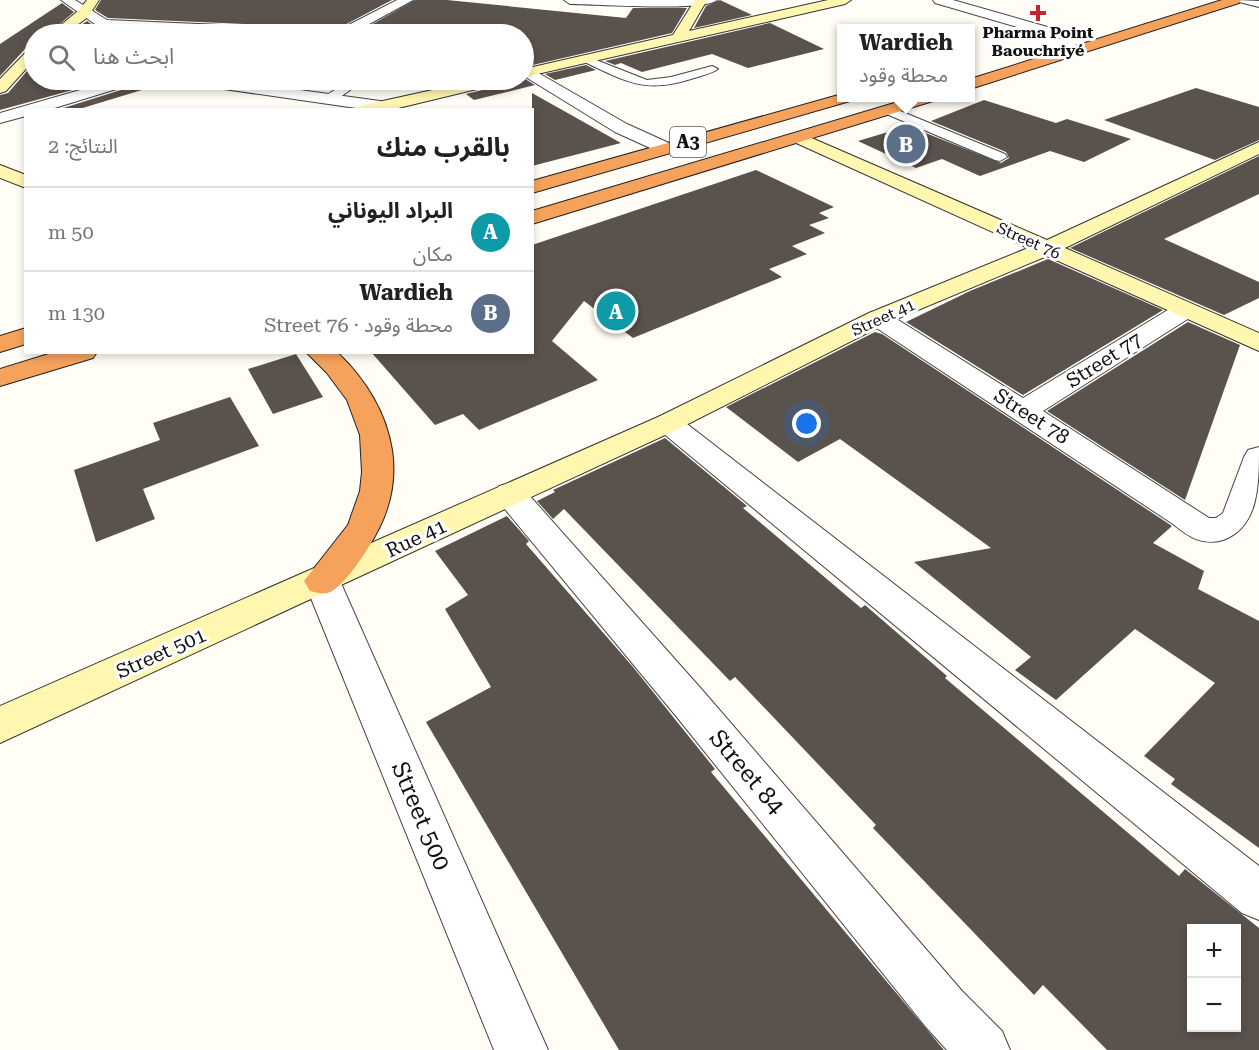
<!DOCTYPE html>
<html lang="ar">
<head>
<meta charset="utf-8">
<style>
  :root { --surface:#fff; --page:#f6f6f6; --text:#202124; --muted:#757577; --line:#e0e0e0; --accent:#2563eb }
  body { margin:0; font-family:"Roboto Serif","Noto Sans Arabic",serif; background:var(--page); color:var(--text); direction:rtl }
  .controls { position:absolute; right:18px; bottom:18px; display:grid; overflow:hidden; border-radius:0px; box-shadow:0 3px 9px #0003 }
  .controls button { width:54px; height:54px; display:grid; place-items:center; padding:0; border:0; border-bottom:2px solid var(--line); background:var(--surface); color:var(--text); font:30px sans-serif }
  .you { position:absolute; left:807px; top:424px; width:21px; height:21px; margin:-15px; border:4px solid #fff; border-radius:50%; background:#1a73e8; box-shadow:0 0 0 9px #1a73e833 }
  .badge { display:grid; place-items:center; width:39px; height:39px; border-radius:50%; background:var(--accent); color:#fff; font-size:20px; font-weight:700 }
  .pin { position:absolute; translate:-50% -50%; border:3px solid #fff; box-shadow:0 2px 6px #0006 }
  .popup { position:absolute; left:837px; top:24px; width:138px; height:78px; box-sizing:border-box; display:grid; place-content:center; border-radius:0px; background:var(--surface); filter:drop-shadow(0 2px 4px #0005); font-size:20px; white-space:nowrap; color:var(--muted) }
  .popup b { font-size:22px; color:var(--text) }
  .popup::after { content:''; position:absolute; left:50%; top:100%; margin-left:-12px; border:12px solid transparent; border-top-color:var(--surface) }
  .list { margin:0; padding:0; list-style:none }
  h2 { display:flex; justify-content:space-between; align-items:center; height:78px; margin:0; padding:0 24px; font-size:26px }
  h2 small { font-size:20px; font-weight:400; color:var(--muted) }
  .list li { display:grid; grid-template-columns:39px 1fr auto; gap:18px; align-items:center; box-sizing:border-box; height:84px; padding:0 24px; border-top:2px solid var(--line) }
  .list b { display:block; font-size:22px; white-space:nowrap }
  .list p { margin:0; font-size:20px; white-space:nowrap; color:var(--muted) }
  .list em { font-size:20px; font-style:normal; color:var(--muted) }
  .icon { flex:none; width:33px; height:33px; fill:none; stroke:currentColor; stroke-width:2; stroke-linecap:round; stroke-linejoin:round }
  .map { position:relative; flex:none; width:1259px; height:1050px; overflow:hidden; direction:ltr }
  .search { position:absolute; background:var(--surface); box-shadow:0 3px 9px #0003; left:24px; top:24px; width:510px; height:66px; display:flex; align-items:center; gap:15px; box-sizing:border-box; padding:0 21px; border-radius:33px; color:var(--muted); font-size:22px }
  .panel { position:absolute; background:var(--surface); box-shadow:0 3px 9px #0003; left:24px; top:108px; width:510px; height:246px; border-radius:0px; direction:rtl }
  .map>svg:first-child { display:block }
</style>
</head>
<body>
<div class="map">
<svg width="1259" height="1050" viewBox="0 0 1259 1050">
  <rect width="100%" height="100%" fill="#fffdf5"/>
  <!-- building -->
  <path fill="#5a524d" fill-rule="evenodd" d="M 101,0 L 392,0 L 339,28 L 108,18 L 95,10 Z
    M 415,0 L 447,0 L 626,18 L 633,8 L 687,8 L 672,33 L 524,67 L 524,34 L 355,34 Z
    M 720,0 L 752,15 L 694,28 L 706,6 Z
    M 62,3 L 74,12 L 48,34 L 34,34 L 34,46 L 27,47 L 0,76 L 0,44 Z
    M 87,21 L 106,34 L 68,34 Z
    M 770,23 L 824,49 L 748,68 L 712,54 L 642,72 L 621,63 L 615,65 L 605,61 Z
    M 34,63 L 34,80 L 109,80 L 0,110 L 0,95 L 8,93 Z
    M 586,65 L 596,70 L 555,80 L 545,74 Z
    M 525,79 L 535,85 L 474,100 L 466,94 L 503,85 L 506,80 Z
    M 140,80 L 155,80 L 165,83 L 76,110 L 57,110 L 137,85 Z
    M 1196,88 L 1259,107 L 1259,140 L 1215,160 L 1104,120 Z
    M 532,93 L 621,143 L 532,166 Z
    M 984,100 L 1056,123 L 1067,119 L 1131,139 L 1084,162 L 1050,151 L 980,176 L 942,159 L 916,168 L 858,141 L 908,126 L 1001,163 L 1009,158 L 1006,152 L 931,121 Z
    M 1259,156 L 1259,194 L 1164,239 L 1259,282 L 1259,298 L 1224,315 L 1070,248 Z
    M 756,170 L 834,207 L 819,213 L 829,218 L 809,225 L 825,233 L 792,246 L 807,254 L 769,269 L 782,277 L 633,338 L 584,301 L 552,341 L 598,380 L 479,430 L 463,414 L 435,425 L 371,352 L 532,352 L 532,245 Z
    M 1048,259 L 1163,310 L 1023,395 L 906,322 L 970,291 Z
    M 1188,322 L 1240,345 L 1185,500 L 1047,411 Z
    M 875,332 L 882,334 L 1172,526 L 1153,543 L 1204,571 L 1198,589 L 1259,621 L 1259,848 L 1171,784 L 1175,779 L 1144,756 L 1215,683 L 1135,629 L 1056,700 L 1015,670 L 1031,657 L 914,562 L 991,548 L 840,439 L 798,462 L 726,407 Z
    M 296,354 L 323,397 L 273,414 L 248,369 Z
    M 230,397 L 259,446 L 143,489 L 155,519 L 96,542 L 74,470 L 160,440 L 153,423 Z
    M 665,438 L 747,506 L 743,508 L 861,608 L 865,605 L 947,676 L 945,678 L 1179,876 L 1185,869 L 1259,928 L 1259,1050 L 1107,1050 L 1043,985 L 1034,995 L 873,828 L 876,825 L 735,677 L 730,681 L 564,509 L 553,519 L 537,501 L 555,492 L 553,490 ZM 1191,928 L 1236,928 L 1236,1028 L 1191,1028 Z
    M 507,516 L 529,541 L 526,544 L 633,667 L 715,769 L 711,772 L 944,1050 L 619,1050 L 426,722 L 491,687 L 445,609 L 468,595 L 435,551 Z"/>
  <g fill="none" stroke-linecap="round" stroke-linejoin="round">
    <!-- lane casing -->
    <g stroke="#444" stroke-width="2">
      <path id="lane" d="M 1237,0 L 1259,1 L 1259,7 L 1239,2 Z
        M 586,56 L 647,80 L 671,77 L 712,66 L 718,69 C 711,74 700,76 691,79 C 643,94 626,81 582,61 L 581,59 Z
        M 344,80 L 354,80 L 353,88 L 333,102 L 325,102 L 325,96 L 343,85 Z
        M 888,106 L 1005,154 L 1007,157 L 1000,161 L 995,160 L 884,113 L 882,110 Z"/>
    </g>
    <!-- street casing -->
    <g stroke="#444" stroke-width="2">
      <path id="street" d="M 61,0 L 75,0 L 107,20 L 339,30 L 397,0 L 413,0 L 351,34 L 256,34 L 119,29 L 122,34 L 109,34 Z
        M 564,0 L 717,0 C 704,12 594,4 570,4 Z
        M 933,0 L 953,0 L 1065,32 L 1067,35 L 1065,38 L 1055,38 L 935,3 Z
        M 528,67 L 627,124 L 671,144 L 674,148 L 671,152 L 659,152 L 615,132 L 524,76 L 524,69 Z
        M 115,80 L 138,80 L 136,83 L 48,110 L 26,110 L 26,116 L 0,123 L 0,113 Z
        M 188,80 L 226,80 L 380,101 L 388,106 L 386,110 L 370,110 L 196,85 Z
        M 1185,303 L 1194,305 L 1197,310 L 1194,315 L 1043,411 L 1209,518 L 1216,518 L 1223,513 L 1244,457 L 1248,450 L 1259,447 C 1259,485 1259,527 1223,540 C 1202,546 1189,537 1173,524 L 869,323 L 866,318 L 869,313 L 878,311 L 887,313 L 1023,398 L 1176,305 Z
        M 668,414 L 678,417 L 1259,866 L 1259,920 L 1242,913 L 658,429 L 653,423 L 658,417 Z
        M 510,483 L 521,486 L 704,692 L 962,991 L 1002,1031 L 1010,1050 L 947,1050 L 926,1027 L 676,716 L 499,502 L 494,494 L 499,486 Z
        M 322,568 L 334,571 L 340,581 L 548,1050 L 494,1050 L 304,581 L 310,571 Z"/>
    </g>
    <!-- secondary casing -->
    <g stroke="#333" stroke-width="2">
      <path id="secondary" d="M 87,0 L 99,0 L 88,17 L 65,34 L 50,34 L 78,11 Z
        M 695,0 L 707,0 L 689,31 L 828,0 L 851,0 L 845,4 L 524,77 L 524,69 L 673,35 Z
        M 34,48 L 34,60 L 6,91 L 0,93 L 0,79 L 29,49 Z
        M 478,80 L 504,80 L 502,83 L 390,110 L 358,110 L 360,106 Z
        M 800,133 L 1047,240 L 1259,142 L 1259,154 L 1065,248 L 1259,333 L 1259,351 L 1047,256 L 887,323 L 678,429 L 0,743 L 0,706 L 658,417 L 869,313 L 1028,248 L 794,142 L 791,138 L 794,134 Z
        M 0,165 L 26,175 L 26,188 L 0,178 Z"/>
    </g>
    <!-- highway casing -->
    <g stroke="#222" stroke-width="2">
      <path id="highway" d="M 1222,0 L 1241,0 L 1239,3 L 970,89 L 970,79 Z
        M 842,94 L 842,98 L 852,98 L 850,101 L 532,193 L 532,181 Z
        M 911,98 L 935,98 L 933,101 L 532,224 L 532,211 Z
        M 26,328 L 26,344 L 0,352 L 0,336 Z
        M 55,352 L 97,352 L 93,358 L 0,386 L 0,369 Z
        M 306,352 L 337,352 C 365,379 386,412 392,450 C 395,470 393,491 387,509 C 380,532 354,574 335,589 C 327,596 318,593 310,591 L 304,581 L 348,525 L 360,491 L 362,472 L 360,435 L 347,400 L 327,373 Z"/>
    </g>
    <!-- lane -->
    <use href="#lane" fill="#fff" fill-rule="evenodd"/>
    <!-- street -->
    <use href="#street" fill="#fff" fill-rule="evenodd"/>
    <!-- secondary -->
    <use href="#secondary" fill="#fff6b0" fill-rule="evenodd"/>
    <!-- highway -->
    <use href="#highway" fill="#f5a25d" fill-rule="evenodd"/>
  </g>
  <!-- markers -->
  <path fill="#c4262e" stroke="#fff" stroke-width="2" d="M1035 4h6v6h6v6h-6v6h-6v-6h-6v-6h6z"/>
  <g text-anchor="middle" stroke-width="6" stroke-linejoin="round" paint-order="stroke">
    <!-- far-poi labels -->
    <g font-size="16" font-weight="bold" fill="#111" stroke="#fff">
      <text x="1038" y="38">Pharma Point<tspan x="1038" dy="18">Baouchriyé</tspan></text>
    </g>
    <!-- far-street labels -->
    <g font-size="16" fill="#111" stroke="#fff">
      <text transform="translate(1029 240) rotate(24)" y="6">Street 76</text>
      <text transform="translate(883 317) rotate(-24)" y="6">Street 41</text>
    </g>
    <!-- shield labels -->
    <rect fill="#fff" stroke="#585858" stroke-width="1.5" x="670" y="127" width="36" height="30" rx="4.5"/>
    <g font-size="18" font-weight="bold" fill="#111">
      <text x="688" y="148">A3</text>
    </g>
    <!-- street labels -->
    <g font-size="20" fill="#111" stroke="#fff">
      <text transform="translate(1104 360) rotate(-32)" y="7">Street 77</text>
      <text transform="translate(1032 416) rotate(33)" y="7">Street 78</text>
      <text transform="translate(416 538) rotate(-25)" y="7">Rue 41</text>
      <text transform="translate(161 653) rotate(-24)" y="7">Street 501</text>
    </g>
    <!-- near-street labels -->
    <g font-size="24" fill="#111" stroke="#fff">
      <text transform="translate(747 772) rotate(50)" y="8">Street 84</text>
      <text transform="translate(421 816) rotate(67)" y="8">Street 500</text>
    </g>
  </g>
</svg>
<div class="controls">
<button>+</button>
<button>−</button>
</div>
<div class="you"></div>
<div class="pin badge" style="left:616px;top:311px;background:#0f9aa8">A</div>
<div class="pin badge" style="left:906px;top:144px;background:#5c6f8a">B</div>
<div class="popup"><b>Wardieh</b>محطة وقود</div>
<div class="search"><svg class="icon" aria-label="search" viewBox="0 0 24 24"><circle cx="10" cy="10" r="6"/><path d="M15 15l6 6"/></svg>ابحث هنا</div>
<section class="panel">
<h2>بالقرب منك<small>النتائج: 2</small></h2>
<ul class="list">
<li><span class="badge" style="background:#0f9aa8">A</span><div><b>البراد اليوناني</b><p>مكان</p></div><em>50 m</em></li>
<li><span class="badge" style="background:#5c6f8a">B</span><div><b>Wardieh</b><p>محطة وقود · Street 76</p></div><em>130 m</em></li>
</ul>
</section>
</div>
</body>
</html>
